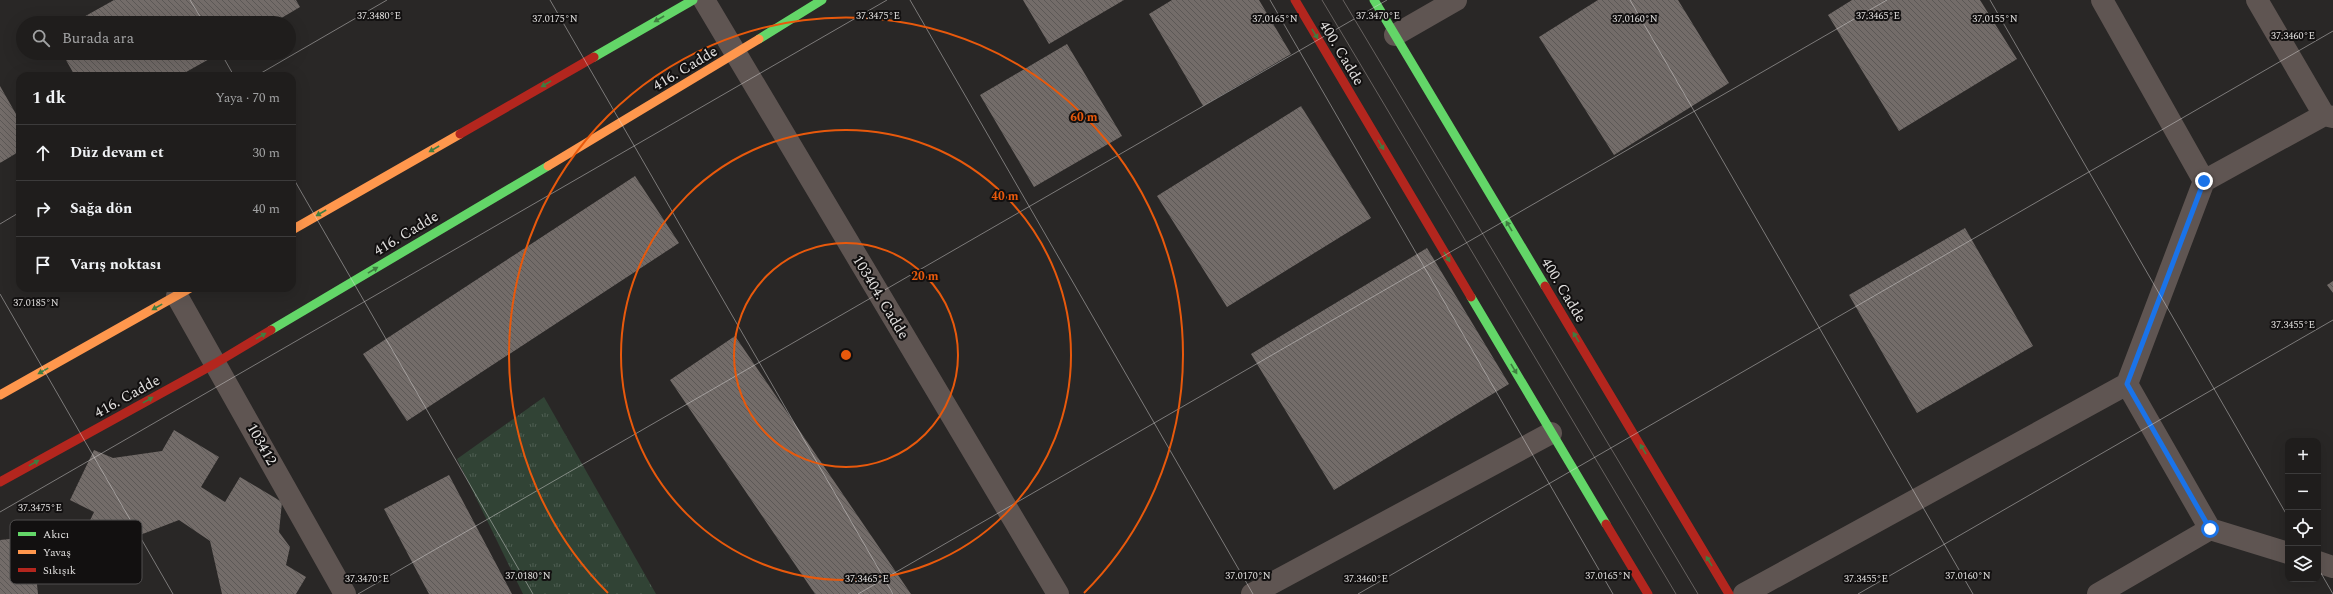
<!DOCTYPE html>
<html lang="tr">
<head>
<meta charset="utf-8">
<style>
  :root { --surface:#1f1d1c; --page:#2c2a29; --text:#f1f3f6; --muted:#a1a2a3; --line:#3c3b3b }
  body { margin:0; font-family:Spectral,serif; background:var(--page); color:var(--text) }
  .controls { position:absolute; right:12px; bottom:12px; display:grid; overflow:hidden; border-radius:8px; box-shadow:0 4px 16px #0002 }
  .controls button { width:36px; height:36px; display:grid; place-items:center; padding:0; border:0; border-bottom:1px solid var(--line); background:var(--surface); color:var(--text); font:20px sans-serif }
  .stop { position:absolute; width:12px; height:12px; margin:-9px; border:3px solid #1a73e8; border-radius:50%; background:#fff }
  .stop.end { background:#1a73e8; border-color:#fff; box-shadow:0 1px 4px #0008 }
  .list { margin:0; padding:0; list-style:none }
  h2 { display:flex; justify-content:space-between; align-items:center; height:52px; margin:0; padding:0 16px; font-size:17px }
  h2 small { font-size:13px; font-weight:400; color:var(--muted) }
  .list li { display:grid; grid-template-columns:26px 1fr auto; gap:12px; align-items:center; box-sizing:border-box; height:56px; padding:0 16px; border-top:1px solid var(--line) }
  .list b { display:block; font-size:15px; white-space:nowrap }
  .list em { font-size:13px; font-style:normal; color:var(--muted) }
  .icon { flex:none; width:22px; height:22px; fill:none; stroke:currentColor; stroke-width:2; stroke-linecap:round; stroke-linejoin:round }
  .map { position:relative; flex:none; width:2333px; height:594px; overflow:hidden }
  .search { position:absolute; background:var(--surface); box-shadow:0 4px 16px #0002; left:16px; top:16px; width:280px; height:44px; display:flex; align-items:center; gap:10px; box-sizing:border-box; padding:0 14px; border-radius:22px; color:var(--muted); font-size:15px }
  .panel { position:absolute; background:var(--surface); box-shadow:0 4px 16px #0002; left:16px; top:72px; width:280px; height:220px; border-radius:12px }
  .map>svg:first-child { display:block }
</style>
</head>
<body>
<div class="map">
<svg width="2333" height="594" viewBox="0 0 2333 594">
  <defs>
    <pattern id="grass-tufts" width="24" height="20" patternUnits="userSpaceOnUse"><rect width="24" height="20" fill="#314335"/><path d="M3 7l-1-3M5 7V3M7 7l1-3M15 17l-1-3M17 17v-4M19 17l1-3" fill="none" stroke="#4f5e52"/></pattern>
    <pattern id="building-back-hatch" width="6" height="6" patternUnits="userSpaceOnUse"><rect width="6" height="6" fill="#736c69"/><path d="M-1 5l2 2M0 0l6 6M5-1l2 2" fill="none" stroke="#5c5856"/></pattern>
  </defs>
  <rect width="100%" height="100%" fill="#292726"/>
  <!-- grass -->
  <path fill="url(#grass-tufts)" d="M 544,397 L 656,594 L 523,594 L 457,459 Z"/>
  <!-- building -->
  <path fill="url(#building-back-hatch)" d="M 114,0 L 296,0 L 300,7 L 273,23 L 73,23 Z
    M 1023,0 L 1124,0 L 1049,44 Z
    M 1172,0 L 1259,0 L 1291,54 L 1203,106 L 1149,14 Z
    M 1598,0 L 1678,0 L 1729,83 L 1614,155 L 1539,37 Z
    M 1852,0 L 1980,0 L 2017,59 L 1899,131 L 1828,15 Z
    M 1067,44 L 1122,136 L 1034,187 L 980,95 Z
    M 62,53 L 220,53 L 179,76 L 75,76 Z
    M 0,86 L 20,121 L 20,151 L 0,163 Z
    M 1301,106 L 1371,218 L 1227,307 L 1157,196 Z
    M 635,176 L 679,243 L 407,421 L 363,354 Z
    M 1965,228 L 2033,346 L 1917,413 L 1849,295 Z
    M 1427,248 L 1509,384 L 1334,490 L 1251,354 Z
    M 2333,281 L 2333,293 L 2327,285 Z
    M 735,336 L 911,594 L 815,594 L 670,380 Z
    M 174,430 L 219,457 L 201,487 L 225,502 L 240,477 L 282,502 L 279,532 L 290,547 L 286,565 L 306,577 L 296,594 L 222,594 L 210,541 L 179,520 L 127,540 L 122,552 L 84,533 L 94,512 L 70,500 L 94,450 L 113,458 L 162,451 Z
    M 449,475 L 512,594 L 429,594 L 384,509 Z
    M 10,539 L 14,577 L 36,575 L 38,594 L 0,594 L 0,540 Z"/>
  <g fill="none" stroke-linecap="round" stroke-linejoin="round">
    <!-- street -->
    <path stroke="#5f5552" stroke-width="22" d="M 704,0 L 1058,594
      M 2102,0 L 2204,181
      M 2257,0 L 2324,115
      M 1395,35 L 1456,0
      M 177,296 L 345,594
      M 2288,553 L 2210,529 L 2127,384 L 2204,181 L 2324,115 L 2333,117
      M 2318,562 L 2333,567
      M 1252,594 L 1551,433
      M 1744,594 L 2127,384
      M 2098,594 L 2210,529"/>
    <!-- fast -->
    <path stroke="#63d668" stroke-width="9" d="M 1374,0 L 1545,286
      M 759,39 L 822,0
      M 594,57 L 693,0
      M 1471,297 L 1606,524
      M 271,330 L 548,166"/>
    <!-- slow -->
    <path stroke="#ff974d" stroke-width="9" d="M 548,166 L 759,39
      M 292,230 L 460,134
      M 0,395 L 190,288"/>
    <!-- jam -->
    <path stroke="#b3261e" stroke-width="9" d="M 1295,0 L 1471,297
      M 460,134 L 594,57
      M 1545,286 L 1729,594
      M 0,482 L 216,363 L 271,330
      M 1606,524 L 1648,594"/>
    <!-- tram -->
    <path stroke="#66615f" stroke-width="1" d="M 1322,0 L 1676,594
      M 1343,0 L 1698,594"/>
  </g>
  <!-- one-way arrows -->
  <defs><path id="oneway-solid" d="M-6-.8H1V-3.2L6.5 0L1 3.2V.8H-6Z"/></defs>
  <g fill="#3f7d40">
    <use href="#oneway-solid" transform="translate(659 19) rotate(150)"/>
    <use href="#oneway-solid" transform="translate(1315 34) rotate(59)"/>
    <use href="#oneway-solid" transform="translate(546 84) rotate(150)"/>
    <use href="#oneway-solid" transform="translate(1381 145) rotate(59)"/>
    <use href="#oneway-solid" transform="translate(434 149) rotate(150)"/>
    <use href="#oneway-solid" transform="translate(321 213) rotate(150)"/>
    <use href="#oneway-solid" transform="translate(1509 226) rotate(-121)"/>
    <use href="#oneway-solid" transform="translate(1447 257) rotate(59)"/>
    <use href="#oneway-solid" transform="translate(373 270) rotate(-31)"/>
    <use href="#oneway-solid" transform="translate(157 307) rotate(151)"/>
    <use href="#oneway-solid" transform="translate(261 336) rotate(-31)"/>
    <use href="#oneway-solid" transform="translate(1576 337) rotate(-121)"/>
    <use href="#oneway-solid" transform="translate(1514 369) rotate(59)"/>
    <use href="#oneway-solid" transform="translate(43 371) rotate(151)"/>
    <use href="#oneway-solid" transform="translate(148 400) rotate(-29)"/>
    <use href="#oneway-solid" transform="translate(1643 449) rotate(-121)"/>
    <use href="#oneway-solid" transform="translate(34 463) rotate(-29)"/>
    <use href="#oneway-solid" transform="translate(1709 561) rotate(-121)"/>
  </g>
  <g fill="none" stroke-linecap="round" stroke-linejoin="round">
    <!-- route -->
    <path stroke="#1a73e8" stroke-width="5" d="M 2204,181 L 2127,384 L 2210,529"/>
  </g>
  <!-- ticks -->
  <path fill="none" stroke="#e2e0df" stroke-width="1" stroke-opacity="0.45" d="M 190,0 L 204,23M 550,0 L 893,594M 910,0 L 1253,594M 1270,0 L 1613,594M 1630,0 L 1973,594M 1990,0 L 2288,517M 221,53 L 234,76M 256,76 L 387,0M 292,176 L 533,594M 0,224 L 20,212M 0,294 L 173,594M 0,512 L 887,0M 2318,568 L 2333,594M 358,594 L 1387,0M 858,594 L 1887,0M 1358,594 L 2333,31M 1858,594 L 2333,320"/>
  <!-- distance rings -->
  <g fill="none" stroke="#e8590c" stroke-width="2">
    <circle cx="846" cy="355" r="112"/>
    <circle cx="846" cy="355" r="225"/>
    <path d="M608 593A337 337 0 1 1 1084 593"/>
  </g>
  <g text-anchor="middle" stroke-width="4" stroke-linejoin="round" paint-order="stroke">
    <!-- street labels -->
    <g font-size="15" fill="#e2e0df" stroke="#121010">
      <text transform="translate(1342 53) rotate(59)" y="5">400. Cadde</text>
      <text transform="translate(685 68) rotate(-31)" y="5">416. Cadde</text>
      <text transform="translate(406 233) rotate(-31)" y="5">416. Cadde</text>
      <text transform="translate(1564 290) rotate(59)" y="5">400. Cadde</text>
      <text transform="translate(881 297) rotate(59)" y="5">103404. Cadde</text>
      <text transform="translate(127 396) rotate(-29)" y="5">416. Cadde</text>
      <text transform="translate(262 444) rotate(61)" y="5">103412</text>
    </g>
  </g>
  <!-- legend -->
  <rect x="10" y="520" width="132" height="64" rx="6" fill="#121010" stroke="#504e4e" stroke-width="1"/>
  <rect x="18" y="532" width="18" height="4" fill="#63d668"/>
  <rect x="18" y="550" width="18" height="4" fill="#ff974d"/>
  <rect x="18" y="568" width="18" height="4" fill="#b3261e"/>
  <g font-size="11" fill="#e2e0df">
    <text x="43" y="538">Akıcı</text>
    <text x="43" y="556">Yavaş</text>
    <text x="43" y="574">Sıkışık</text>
  </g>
  <g font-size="10" text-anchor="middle" fill="#e2e0df" stroke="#121010" stroke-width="4" stroke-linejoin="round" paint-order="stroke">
    <text x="379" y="19">37.3480°E</text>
    <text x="878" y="19">37.3475°E</text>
    <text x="1378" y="19">37.3470°E</text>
    <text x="1878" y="19">37.3465°E</text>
    <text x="555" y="22">37.0175°N</text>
    <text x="1635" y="22">37.0160°N</text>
    <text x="1995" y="22">37.0155°N</text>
    <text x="1275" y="22">37.0165°N</text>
    <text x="2293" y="39">37.3460°E</text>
    <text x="36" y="306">37.0185°N</text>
    <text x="2293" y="328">37.3455°E</text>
    <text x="40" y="511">37.3475°E</text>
    <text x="528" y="579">37.0180°N</text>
    <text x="1248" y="579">37.0170°N</text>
    <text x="1608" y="579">37.0165°N</text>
    <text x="1968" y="579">37.0160°N</text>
    <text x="367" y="582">37.3470°E</text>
    <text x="867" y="582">37.3465°E</text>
    <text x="1366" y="582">37.3460°E</text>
    <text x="1866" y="582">37.3455°E</text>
  </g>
  <circle cx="846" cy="355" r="6" fill="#e8590c" stroke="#121010" stroke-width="2"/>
  <g font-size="12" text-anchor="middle" font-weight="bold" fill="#e8590c" stroke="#121010" stroke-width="4" stroke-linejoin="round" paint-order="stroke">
    <text x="1084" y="121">60 m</text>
    <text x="1005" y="200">40 m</text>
    <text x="925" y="280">20 m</text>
  </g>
</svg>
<div class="controls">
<button>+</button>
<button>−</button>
<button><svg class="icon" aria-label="locate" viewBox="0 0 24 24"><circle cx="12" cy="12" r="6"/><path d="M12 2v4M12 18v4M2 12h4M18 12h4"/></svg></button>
<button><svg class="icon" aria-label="layers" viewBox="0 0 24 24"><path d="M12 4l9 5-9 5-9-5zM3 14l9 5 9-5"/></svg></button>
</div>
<div class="stop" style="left:2210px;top:529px"></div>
<div class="stop end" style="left:2204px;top:181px"></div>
<div class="search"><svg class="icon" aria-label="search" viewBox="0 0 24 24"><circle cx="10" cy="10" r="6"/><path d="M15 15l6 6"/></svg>Burada ara</div>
<section class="panel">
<h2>1 dk<small>Yaya · 70 m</small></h2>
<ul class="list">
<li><svg class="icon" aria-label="ahead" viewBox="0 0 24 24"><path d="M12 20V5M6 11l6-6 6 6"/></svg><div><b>Düz devam et</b></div><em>30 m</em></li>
<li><svg class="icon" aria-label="right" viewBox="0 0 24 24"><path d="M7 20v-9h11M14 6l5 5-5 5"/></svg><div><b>Sağa dön</b></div><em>40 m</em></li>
<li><svg class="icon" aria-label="arrive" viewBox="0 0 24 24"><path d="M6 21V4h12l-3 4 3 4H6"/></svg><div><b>Varış noktası</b></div></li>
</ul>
</section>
</div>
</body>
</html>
